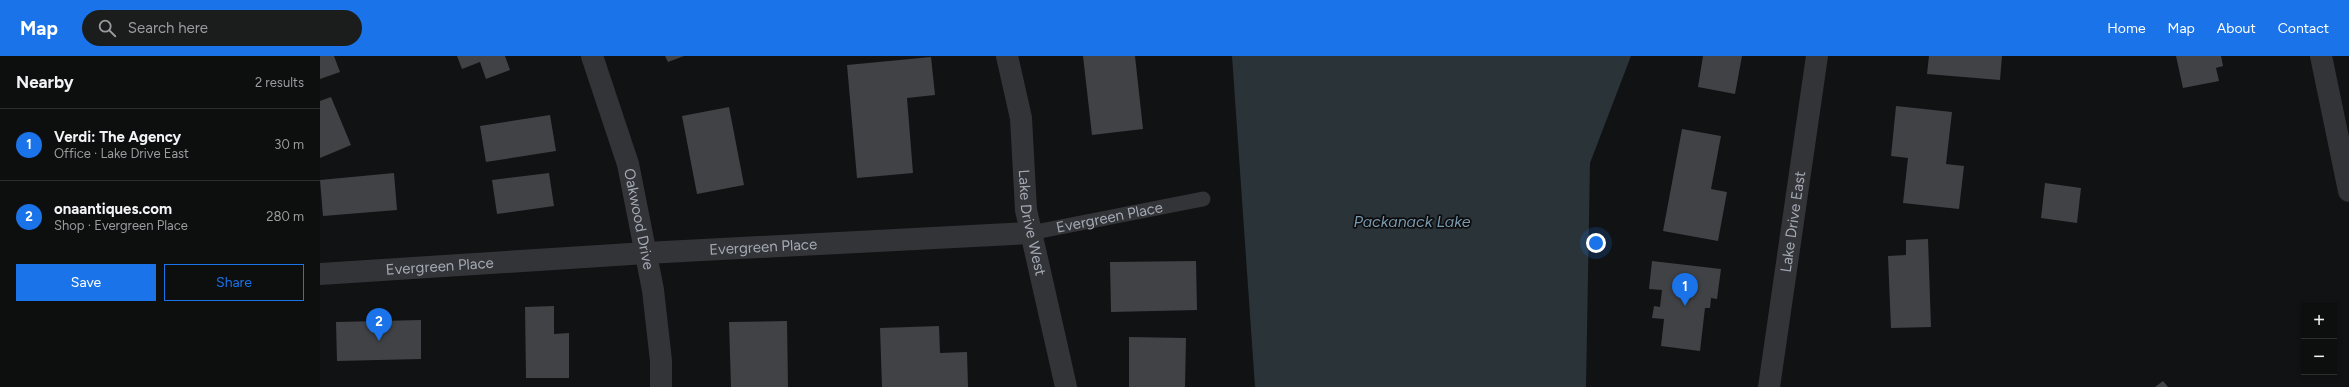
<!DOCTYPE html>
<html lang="en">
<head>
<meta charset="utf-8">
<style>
  :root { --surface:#0d0e0e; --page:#1b1c1c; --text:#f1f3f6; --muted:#9a9c9e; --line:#2d2e2e; --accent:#1a73e8 }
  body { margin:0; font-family:Figtree,sans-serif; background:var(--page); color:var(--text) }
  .controls { position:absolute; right:12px; bottom:12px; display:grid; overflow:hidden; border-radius:0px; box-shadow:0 2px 6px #0003 }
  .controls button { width:36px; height:36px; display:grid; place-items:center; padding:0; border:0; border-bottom:1px solid var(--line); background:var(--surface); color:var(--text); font:20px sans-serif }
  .you { position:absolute; left:1276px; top:187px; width:14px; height:14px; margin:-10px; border:3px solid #fff; border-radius:50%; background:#1a73e8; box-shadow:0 0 0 6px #1a73e833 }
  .badge { display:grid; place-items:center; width:26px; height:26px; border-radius:50%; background:var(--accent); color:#fff; font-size:13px; font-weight:700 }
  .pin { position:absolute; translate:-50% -33px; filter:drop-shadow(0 1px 2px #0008) }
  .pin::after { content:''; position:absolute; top:21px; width:14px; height:12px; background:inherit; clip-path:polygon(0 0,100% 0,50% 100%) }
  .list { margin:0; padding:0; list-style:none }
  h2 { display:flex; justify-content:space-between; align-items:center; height:52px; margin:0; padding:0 16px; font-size:17px }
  h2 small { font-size:13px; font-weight:400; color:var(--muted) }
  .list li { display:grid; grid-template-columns:26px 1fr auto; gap:12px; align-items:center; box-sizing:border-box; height:72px; padding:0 16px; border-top:1px solid var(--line) }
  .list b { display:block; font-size:15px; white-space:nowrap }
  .list p { margin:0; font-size:13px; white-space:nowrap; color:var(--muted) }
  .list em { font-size:13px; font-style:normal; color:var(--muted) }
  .actions { display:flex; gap:8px; padding:12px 16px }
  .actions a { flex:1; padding:9px 0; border:1px solid var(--accent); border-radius:0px; text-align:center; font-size:14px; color:var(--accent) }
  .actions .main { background:var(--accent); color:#fff }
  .icon { flex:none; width:22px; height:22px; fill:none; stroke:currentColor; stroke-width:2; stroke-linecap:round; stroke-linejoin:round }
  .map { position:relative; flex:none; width:2029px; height:331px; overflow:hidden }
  header { display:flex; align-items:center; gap:24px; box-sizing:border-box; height:56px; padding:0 20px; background:var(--accent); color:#fff }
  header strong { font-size:19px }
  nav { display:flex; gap:22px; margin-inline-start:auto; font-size:14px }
  .search { width:280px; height:36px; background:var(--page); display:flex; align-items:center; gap:10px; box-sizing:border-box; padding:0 14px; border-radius:22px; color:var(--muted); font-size:15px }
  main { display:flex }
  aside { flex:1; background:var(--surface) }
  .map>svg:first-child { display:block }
</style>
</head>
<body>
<header>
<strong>Map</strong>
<div class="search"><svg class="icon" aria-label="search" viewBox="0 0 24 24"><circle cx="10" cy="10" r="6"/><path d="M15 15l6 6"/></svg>Search here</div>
<nav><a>Home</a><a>Map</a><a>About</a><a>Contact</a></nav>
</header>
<main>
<aside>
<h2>Nearby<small>2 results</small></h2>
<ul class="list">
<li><span class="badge">1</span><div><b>Verdi: The Agency</b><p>Office · Lake Drive East</p></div><em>30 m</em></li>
<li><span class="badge">2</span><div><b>onaantiques.com</b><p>Shop · Evergreen Place</p></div><em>280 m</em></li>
</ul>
<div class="actions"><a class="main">Save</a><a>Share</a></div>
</aside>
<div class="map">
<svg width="2029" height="331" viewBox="0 0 2029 331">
  <rect width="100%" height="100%" fill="#111213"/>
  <!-- water -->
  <path fill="#2a3338" d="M 912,0 L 1311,0 L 1270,107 L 1266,331 L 935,331 Z"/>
  <!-- building -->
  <path fill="#404246" d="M 0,0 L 14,0 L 20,16 L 0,23 Z
    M 137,0 L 185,0 L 190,14 L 166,23 L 160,6 L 142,13 Z
    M 345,0 L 364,0 L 348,6 Z
    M 763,0 L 815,0 L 823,73 L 772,79 Z
    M 1383,0 L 1422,0 L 1415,38 L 1378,31 Z
    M 1609,0 L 1682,0 L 1680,24 L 1607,18 Z
    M 1856,0 L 1901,0 L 1903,10 L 1896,12 L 1899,25 L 1863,32 Z
    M 611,1 L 615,39 L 587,42 L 593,117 L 537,122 L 527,9 Z
    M 11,41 L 31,89 L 0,102 L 0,45 Z
    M 1576,50 L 1632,56 L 1626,108 L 1644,110 L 1639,153 L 1583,147 L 1588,102 L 1571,100 Z
    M 409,51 L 424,129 L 377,138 L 362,60 Z
    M 230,59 L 236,95 L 166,106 L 160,70 Z
    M 1362,73 L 1401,80 L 1391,133 L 1407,136 L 1398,185 L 1343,175 Z
    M 74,117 L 77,154 L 3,160 L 0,124 Z
    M 229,117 L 234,150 L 177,158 L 172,124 Z
    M 1725,127 L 1761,132 L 1757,167 L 1721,162 Z
    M 1608,183 L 1611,271 L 1571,272 L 1568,200 L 1586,199 L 1586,184 Z
    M 876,205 L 877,254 L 791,256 L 790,206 Z
    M 1332,205 L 1401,213 L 1397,243 L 1391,242 L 1390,252 L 1385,252 L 1380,295 L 1341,290 L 1344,263 L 1332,262 L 1334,250 L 1340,251 L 1342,234 L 1329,233 Z
    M 234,250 L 234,278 L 249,277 L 249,322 L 206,322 L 205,251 Z
    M 101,264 L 101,303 L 17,305 L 16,266 Z
    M 467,265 L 468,331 L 411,331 L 409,266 Z
    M 619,270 L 620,297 L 647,296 L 648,331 L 562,331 L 560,272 Z
    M 809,281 L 866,282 L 865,331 L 809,331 Z
    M 1843,325 L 1848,331 L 1835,331 Z"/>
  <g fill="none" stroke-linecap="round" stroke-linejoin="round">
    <!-- service -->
    <path stroke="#333438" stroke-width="15" id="s1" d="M 710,177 L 883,143"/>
    <!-- minor -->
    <g stroke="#333438" stroke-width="22">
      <path id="s2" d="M 272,0 L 308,108 L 333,234 L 341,305 L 341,331"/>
      <path d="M 2001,0 L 2029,135"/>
      <path id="s3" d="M 0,218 L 326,197 L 710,177"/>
    </g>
    <!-- tertiary -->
    <g stroke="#333438" stroke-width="22">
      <path id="s4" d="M 687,0 L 701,62 L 706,154 L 746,331"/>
      <path id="s5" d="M 1449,331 L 1497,0"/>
    </g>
  </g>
  <g text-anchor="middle" stroke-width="3.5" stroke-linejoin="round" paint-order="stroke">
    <!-- street labels -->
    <g font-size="15" fill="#a3a9b4" stroke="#0d0d0e">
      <text dy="5" stroke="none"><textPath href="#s1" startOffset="81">Evergreen Place</textPath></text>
      <text dy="5" stroke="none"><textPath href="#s2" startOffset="170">Oakwood Drive</textPath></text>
      <text dy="5" stroke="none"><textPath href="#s5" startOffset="167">Lake Drive East</textPath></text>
      <text dy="5" stroke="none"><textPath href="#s4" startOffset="169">Lake Drive West</textPath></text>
      <text dy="5" stroke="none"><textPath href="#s3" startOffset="444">Evergreen Place</textPath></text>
      <text dy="5" stroke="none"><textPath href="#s3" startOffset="120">Evergreen Place</textPath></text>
    </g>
    <!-- water labels -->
    <g font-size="16" font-style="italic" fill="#7999af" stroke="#0d0d0e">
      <text x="1092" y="171">Packanack Lake</text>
    </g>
  </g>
</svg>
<div class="controls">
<button>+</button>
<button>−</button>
</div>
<div class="you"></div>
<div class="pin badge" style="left:1365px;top:250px">1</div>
<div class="pin badge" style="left:59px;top:285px">2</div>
</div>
</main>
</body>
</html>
